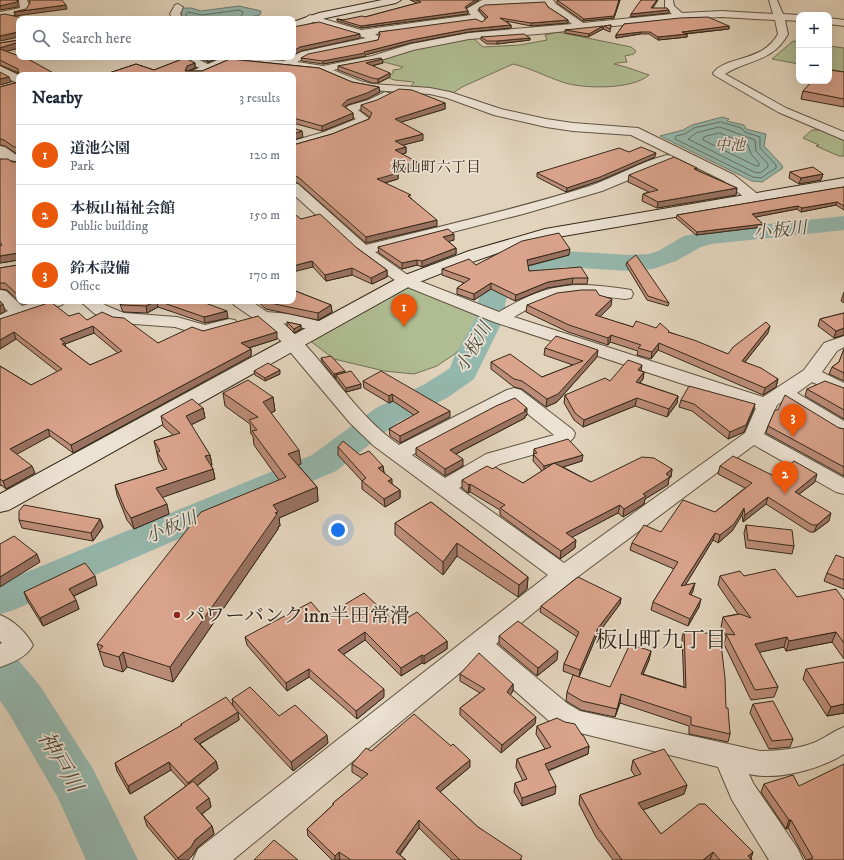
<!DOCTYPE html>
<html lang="en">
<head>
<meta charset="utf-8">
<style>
  :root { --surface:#fff; --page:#f2f2f3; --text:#1f2937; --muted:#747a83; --line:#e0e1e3; --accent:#ea580c }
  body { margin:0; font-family:"IM FELL DW Pica","Noto Serif JP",serif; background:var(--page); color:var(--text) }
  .controls { position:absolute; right:12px; top:12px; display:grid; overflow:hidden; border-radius:8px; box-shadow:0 4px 16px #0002 }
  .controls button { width:36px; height:36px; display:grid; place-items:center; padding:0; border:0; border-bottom:1px solid var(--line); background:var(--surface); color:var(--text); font:20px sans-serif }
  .you { position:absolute; left:338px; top:530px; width:14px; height:14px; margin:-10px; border:3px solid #fff; border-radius:50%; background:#1a73e8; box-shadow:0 0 0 6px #1a73e833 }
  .badge { display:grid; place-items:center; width:26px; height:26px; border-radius:50%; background:var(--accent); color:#fff; font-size:13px; font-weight:700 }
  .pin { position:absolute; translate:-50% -33px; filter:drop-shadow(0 1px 2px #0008) }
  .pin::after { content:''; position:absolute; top:21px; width:14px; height:12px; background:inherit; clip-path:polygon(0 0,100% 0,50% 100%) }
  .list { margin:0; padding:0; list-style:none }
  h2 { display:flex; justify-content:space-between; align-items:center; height:52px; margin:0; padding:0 16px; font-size:17px }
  h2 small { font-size:13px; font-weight:400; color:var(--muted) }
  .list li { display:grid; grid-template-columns:26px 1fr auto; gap:12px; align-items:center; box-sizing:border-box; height:60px; padding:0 16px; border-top:1px solid var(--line) }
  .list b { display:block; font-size:15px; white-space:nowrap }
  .list p { margin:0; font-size:13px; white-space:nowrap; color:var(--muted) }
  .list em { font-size:13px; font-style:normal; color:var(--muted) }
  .icon { flex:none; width:22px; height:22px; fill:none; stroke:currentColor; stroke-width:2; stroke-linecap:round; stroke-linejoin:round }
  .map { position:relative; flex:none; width:844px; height:860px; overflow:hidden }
  .search { position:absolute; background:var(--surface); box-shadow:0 4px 16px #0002; left:16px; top:16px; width:280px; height:44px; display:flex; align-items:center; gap:10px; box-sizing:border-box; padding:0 14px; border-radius:8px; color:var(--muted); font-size:15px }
  .panel { position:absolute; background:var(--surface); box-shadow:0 4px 16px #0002; left:16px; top:72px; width:280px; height:232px; border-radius:8px }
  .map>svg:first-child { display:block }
</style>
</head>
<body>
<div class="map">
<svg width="844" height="860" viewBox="0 0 844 860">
  <rect width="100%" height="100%" fill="#e2d3bc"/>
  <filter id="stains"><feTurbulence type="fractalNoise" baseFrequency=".005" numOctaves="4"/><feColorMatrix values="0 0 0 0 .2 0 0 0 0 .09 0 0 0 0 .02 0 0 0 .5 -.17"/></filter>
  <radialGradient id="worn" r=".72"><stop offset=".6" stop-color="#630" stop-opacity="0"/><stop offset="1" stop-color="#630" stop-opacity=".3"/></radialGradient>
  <!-- green -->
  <path fill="#b0bd93" stroke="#727356" d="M 558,32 L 631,47 L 636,51 L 634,54 L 625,56 L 627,62 L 617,63 L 614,64 L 626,67 L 649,75 C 632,90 582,89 562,82 C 545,76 530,68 513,64 L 462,87 L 453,93 L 410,88 L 414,82 L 394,80 L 389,78 L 388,76 L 393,73 L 393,70 L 400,69 L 403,67 L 380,61 C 407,45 443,43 473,38 L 483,47 L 520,45 L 547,40 L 545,35 Z
    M 793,41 L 799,42 L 799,64 L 772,59 Z
    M 829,46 L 844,48 L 844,72 L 829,69 Z
    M 812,130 L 821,130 L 844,139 L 844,156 L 839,156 L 816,146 L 819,145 L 803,138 Z
    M 407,285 L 483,318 L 456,353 L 437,366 L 414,374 L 384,371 L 334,359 L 309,340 Z"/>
  <!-- water -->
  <path fill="#95b8ae" stroke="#6f7f72" d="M 239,6 L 261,11 L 260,15 L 238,19 L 184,19 L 181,15 L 181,8 L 191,8 L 201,11 Z
    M 722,117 L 729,119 L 727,121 L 744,125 L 746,129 L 766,134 L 764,146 L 781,164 L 783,168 L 762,182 L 752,181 L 660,136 L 683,130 L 692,125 Z"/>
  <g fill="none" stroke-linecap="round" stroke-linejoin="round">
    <!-- shore -->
    <path stroke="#657064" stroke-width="1" d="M 187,19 L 186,14 L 188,12 L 202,15 L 239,10 L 243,12 L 240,19
      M 721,122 L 741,128 L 745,132 L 760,137 L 760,148 L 776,165 L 776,168 L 761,178 L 753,177 L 675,139 L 676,136 L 685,134 L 694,128 Z
      M 720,127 L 755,140 L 756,151 L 768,164 L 768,167 L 760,173 L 754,172 L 688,139 L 696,133 Z
      M 720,133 L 748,145 L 751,154 L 759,163 L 759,166 L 756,166 L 703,140 L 704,137 Z"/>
    <!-- river -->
    <path fill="#95b8ae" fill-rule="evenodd" d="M 844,216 L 844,230 L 711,244 L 701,247 L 676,261 L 653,269 L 629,271 L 564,267 L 547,271 L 533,277 L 518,285 L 508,294 L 505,304 L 505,316 L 474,379 L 447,398 L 398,422 L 336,471 L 14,610 L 0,614 L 0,583 L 312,455 L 376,408 L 425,384 L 450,368 L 454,357 L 477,316 L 477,304 L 482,291 L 500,273 L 515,265 L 529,259 L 564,251 L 629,255 L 649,254 L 658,251 L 684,236 L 711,230 Z
      M 0,651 L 15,656 L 40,686 L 93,769 L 138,860 L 86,860 L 58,798 L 8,712 L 0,701 Z"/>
    <!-- street casing -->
    <g stroke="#605442" stroke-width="2">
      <path id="street" d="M 19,0 L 27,0 L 30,7 L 27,12 L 0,18 L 0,12 L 20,8 Z
        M 482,0 L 553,0 L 556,4 L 583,23 L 672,14 L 665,7 L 665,0 L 673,0 L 674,6 L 682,13 L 722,11 L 773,14 L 769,0 L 777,0 L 783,14 L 799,15 L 799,21 L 785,20 L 788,34 C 773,62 749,59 725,74 L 786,108 L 844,132 L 844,140 L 778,112 L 714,75 L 713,73 C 727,55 762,63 778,34 L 775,20 L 722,17 L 680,19 L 538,34 L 469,39 L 413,50 L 378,61 L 333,70 L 360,81 L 372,84 L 430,88 L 450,92 L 501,109 L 546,119 L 573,123 L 638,128 L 734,175 L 760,196 L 762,199 L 760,202 L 755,203 L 750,202 L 724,181 L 631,135 L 573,131 L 546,127 L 494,115 L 447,98 L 430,94 L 372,90 L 357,87 L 336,80 L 320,72 L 286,67 L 239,64 L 234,61 L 239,58 L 284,61 L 301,52 L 366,38 L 307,20 L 305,18 L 310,15 L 361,30 L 471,15 L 466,10 L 468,8 ZM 546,3 L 549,8 L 572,24 L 469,33 L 411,44 L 372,56 L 323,66 L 297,62 L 308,56 L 378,41 L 379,37 L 375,34 L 476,20 L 481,23 L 484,22 L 486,20 L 477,10 L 484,6 Z
        M 178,4 L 183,7 L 180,14 L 183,19 L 173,19 L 170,14 L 175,5 Z
        M 829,18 L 844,20 L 844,26 L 829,24 Z
        M 179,57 L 193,57 L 212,66 L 213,68 L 212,70 L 204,70 L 180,59 Z
        M 385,92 L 389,93 L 391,95 C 384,104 368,107 358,110 L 371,120 L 369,123 L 332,138 L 293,149 L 293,141 L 324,132 L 356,119 L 344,110 L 348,106 L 368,100 Z
        M 0,146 L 5,147 L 19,157 L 19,167 L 14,166 L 0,156 Z
        M 667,155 L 672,156 L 674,159 L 672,162 L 602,191 L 523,214 L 375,252 L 412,278 L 499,312 C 534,291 560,282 600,286 C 611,287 621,288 631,290 L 633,294 L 631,298 L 625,299 C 576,293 558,290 514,317 L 763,397 L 804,370 L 824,343 L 844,336 L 844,347 L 837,351 L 822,372 L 844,383 L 844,396 L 812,382 L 797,393 L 844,421 L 844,436 L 837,434 L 783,401 L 777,405 L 764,434 L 844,478 L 844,494 L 836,492 L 754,445 L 572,581 L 496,644 L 568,704 L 580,711 L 760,751 C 778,751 799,749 816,742 C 826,737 834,731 844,727 L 844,754 C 820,769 778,781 749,774 L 753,783 L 798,849 L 803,860 L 769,860 L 732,800 L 718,767 L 564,729 L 548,720 L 478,658 L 233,860 L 193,860 L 198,849 L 548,575 L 374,446 L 350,423 L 281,341 L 262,324 L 234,305 L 232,301 L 251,301 L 267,312 L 290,314 L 326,323 L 329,327 L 326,331 L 320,332 L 283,323 C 326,360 352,412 399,445 L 507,390 L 514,388 L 521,390 L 572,429 L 575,433 L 574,437 L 567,445 L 500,464 L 459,488 L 564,563 L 745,433 L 756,408 L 494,322 L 400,284 L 358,253 L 293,194 L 293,183 L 298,184 L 366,245 C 441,226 517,209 590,186 C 616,177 640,162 667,155 ZM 513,402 L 554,435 L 486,454 L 445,478 L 412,455 Z
        M 0,290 L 6,291 L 22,306 L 38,301 L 64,301 L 62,305 L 25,316 L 0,326 L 0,315 L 8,311 L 0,304 Z
        M 80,301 L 99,301 L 107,306 L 124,313 L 177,317 L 205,325 L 229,319 L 235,320 L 238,324 L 235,328 L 204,336 L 175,327 L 121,323 L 95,314 Z
        M 0,615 C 13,620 26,632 33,645 C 27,657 12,663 0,667 L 0,644 L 2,643 L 0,641 Z"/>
    </g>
    <!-- secondary casing -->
    <g stroke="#352919" stroke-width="2">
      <path id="secondary" d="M 382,0 L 401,0 L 396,3 L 326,18 L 293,29 L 293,22 L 319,13 Z
        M 224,57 L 239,57 L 237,59 L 203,75 L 187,75 L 189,72 Z
        M 0,66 L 19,75 L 19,84 L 0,75 Z
        M 19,154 L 19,162 L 0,164 L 0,156 Z
        M 844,178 L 844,188 L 546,239 C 500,251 456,267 412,285 L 9,510 L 0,512 L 0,494 L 400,277 L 469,251 L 545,229 Z"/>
    </g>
    <!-- street -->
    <use href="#street" fill="#ece2d3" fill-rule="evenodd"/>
    <!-- secondary -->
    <use href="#secondary" fill="#ece2d3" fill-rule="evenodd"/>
  </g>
  <!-- wall -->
  <path fill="#bb8c78" stroke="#352919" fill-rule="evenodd" d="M 410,0 L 479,0 L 466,8 L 468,11 L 468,14 L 361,28 L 337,21 L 337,19 L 343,20 L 365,17 L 417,3 Z
    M 557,0 L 620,0 L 614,18 L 583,21 L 557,3 Z
    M 548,7 L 568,20 L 568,23 L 531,26 L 506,21 L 511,25 L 511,28 L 469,32 L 411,43 L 365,55 L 366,56 L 323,64 L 302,61 L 301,58 L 378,40 L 380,36 L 379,35 L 379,32 L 482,22 L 486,18 L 479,10 L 479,8 Z
    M 624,24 L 729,26 L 729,29 L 686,34 L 687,34 L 687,37 L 658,40 L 649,34 L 640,34 L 616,38 L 616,35 Z
    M 611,25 L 610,32 L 603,29 L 604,26 Z
    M 603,29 L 588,37 L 565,33 L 565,30 Z
    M 481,37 L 530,38 L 530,40 L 497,44 L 487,44 L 481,40 Z
    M 19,40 L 19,48 L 6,51 L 57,75 L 19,73 L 0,65 L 0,43 Z
    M 197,57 L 220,57 L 208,62 Z
    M 247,57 L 288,57 L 284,59 Z
    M 185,58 L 195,63 L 195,68 L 188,71 L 202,71 L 230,59 L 319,68 L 352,82 L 379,87 L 380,92 L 367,99 L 347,105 L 345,107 L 353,113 L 353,119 L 322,131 L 293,123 L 293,75 L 103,75 L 136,64 L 154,70 Z
    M 382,59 L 383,63 L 372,66 L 390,77 L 378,83 L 372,83 L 338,70 L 338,66 Z
    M 844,72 L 844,107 L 801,99 L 803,91 Z
    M 19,82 L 19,301 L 35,301 L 22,304 L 7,290 L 0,289 L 0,268 L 18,265 L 18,260 L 0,263 L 0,159 L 18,162 L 18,153 L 16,153 L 5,146 L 0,145 L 0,87 Z
    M 445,103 L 445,109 L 401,122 L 423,140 L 402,145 L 406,147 L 406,153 L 402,154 L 417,168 L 398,173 L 398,179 L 385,183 L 411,198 L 437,226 L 366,243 L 298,183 L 293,182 L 293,145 L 332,134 L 369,119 L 370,117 L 361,111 L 361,105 Z
    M 629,152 L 655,157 L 599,181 L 566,192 L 537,177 L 537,173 Z
    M 697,168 L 697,170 L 737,188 L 736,195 L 657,208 L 642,201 L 643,194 L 649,192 L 628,182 L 629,175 Z
    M 790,172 L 823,174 L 821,180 L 799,184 L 789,178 Z
    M 844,187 L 844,210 L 836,205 L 801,212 L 797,209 L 755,217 L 763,224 L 762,227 L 696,235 L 676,218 L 677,215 Z
    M 301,219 L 357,248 L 387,270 L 387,277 L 372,284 L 352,275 L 326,281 L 313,267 Z
    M 454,240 L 448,241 L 456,248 L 456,254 L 422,267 L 417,265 L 402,269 L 379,253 L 378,247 Z
    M 569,255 L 528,266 L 529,271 L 588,278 L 587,284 L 572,284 L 547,288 L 515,301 L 491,289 L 474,300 L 457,294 L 457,288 L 464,283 L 442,275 L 442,269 Z
    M 627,262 L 669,303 L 668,306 L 647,300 L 626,265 Z
    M 293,282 L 294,290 L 293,290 L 331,305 L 332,312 L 318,320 L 266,309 L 257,301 L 293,301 Z
    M 844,292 L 844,303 L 841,301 Z
    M 599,295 L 611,306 L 600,317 L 633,327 L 669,332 L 728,354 L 768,333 L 745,362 L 778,379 L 776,387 L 763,395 L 658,350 L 651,359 L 637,355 L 638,351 L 610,342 L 608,345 L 568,332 L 526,312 L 527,305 Z
    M 121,301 L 208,301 L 204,302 L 228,318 L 205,323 L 158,307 L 147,313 L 124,312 L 122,310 L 120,304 L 123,302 Z
    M 844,313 L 844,335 L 834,338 L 818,326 L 820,319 Z
    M 69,316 L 87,320 L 158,343 L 203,331 L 277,339 L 249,348 L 251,349 L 251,356 L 73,453 L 50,436 L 16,454 L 35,473 L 6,489 L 1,485 L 0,486 L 0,366 L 31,385 L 58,372 L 16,339 L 0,349 L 0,319 ZM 94,333 L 118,353 L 90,365 L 66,347 L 65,344 Z
    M 287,322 L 301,325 L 301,329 L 294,333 L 287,326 Z
    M 545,348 L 597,357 L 557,402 L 546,407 L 522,389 L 514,387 L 491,369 L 491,362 L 542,377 L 573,365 L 544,355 Z
    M 844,349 L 844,381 L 829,374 L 832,367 L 839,362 Z
    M 321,358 L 345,373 L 361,388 L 346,392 L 336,379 L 336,378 L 335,378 L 322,362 Z
    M 254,371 L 280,374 L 265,381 L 255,375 Z
    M 641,371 L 644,372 L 643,379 L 640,383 L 678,396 L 677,403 L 667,417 L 635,406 L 583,427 L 574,420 L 564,403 L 565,395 Z
    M 363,381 L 450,417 L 400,443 L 390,436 L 389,429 L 414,415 L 393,401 L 389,403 L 364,388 Z
    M 844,388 L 844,419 L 805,396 L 807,389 Z
    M 223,393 L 273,397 L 275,411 L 271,413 L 301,464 L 298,465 L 317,487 L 318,501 L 279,518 L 280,526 L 278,527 L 278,529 L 173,682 L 127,667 L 123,672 L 104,666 L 97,644 L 279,480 L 254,445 L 253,436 L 251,434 L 250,424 L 225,406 Z
    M 681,400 L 755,404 L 753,411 L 744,432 L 728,439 L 692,411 L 679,407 Z
    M 203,408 L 205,418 L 191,425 L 210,455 L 212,465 L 211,465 L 213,469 L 215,479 L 162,497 L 169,514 L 134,529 L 127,520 L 117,495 L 115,485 L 164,470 L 159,462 L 154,441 L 173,435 L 163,426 L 161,416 Z
    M 527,415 L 525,416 L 525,418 L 456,454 L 463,466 L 445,476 L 416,455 L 416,448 Z
    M 768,426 L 839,428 L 844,429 L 844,476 L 766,433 Z
    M 338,447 L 360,455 L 383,466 L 384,472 L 392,484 L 400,490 L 400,498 L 385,507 L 362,489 L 362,481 L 338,455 Z
    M 534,449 L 582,461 L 563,467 L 591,482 L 672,469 L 671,477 L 669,478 L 668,485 L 645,499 L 644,504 L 623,517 L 618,513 L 572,537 L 575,548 L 560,559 L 500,515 L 500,510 L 470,492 L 468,493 L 462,488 L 462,480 L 493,469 L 523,483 L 542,471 L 533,461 Z
    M 720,466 L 774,476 L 815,482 L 799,494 L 829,521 L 814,532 L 810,532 L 766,504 L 743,522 L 742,515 L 732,531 L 718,543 L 713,540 L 685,585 L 693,591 L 691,595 L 699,607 L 688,626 L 651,610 L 653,602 L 674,569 L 630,550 L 632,543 L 715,512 L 745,488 L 718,474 Z
    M 431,502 L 528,577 L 527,589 L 518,597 L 457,556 L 443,575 L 395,535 L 395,523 Z
    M 100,519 L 103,527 L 93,541 L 22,528 L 19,520 Z
    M 746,525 L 794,546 L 792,554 L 746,548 L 744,533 Z
    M 844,558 L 844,589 L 824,581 L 827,573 Z
    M 720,576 L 744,576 L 797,597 L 844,600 L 844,659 L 832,642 L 786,651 L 784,647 L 759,652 L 778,687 L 774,697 L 751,700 L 724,644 L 726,636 L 721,627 L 723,617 L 738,614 L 718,585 Z
    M 97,585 L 74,596 L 79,609 L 43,626 L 27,600 L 24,592 Z
    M 621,598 L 620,604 L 597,635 L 579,677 L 563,671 L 564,664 L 577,637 L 540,612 L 541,606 Z
    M 324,617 L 397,624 L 447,641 L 447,649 L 424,664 L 422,663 L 401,676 L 365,640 L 343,655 L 384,697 L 357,719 L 309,677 L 287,691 L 247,645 L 245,637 Z
    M 684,630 L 726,708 L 730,734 L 728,742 L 689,734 L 689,726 L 620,703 L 615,717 L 581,710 L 566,701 L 567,692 L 610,687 L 651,651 L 649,660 L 643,674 L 684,687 L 682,638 Z
    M 499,636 L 557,660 L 537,676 L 499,644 Z
    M 806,669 L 844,713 L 827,716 L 803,679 Z
    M 460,674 L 513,684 L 513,691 L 510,695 L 535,724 L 501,753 L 460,715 L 460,708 L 480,693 L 460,681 Z
    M 232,699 L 279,716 L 328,743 L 293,771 L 238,712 L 239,720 L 200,744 L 216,761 L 218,769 L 197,786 L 209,798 L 211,807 L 202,814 L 212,826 L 214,834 L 197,848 L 193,855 L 188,860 L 176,860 L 147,826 L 144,817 L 186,786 L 171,770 L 130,794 L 117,771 L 115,763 L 181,726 L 181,724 L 233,706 Z
    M 753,704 L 793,739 L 790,747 L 769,749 L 750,713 Z
    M 537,726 L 589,746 L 588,754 L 548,771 L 555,794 L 522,806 L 514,792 L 515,783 L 523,781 L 516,767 L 517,759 L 545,749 L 536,734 Z
    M 371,751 L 470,767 L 440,792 L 478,827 L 522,860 L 452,860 L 419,828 L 400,855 L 406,860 L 332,860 L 308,836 L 307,829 L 333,805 L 333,803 L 363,779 L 352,772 L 352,764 Z
    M 633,760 L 687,785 L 684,794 L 643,810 L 661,834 L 753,852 L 751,858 L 752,860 L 613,860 L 596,837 L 579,804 L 580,795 L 635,776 L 631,770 Z
    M 764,784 L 799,786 L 844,860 L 806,860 L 788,828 L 786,829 L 761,792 Z"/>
  <!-- shaded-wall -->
  <path fill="#997262" stroke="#352919" d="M 17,0 L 18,0 L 18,7 L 0,10 L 0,6 Z
    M 475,0 L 479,0 L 465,9 L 465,7 Z
    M 620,0 L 614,18 L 583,21 L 584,19 Z
    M 657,0 L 658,0 L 651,11 L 651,8 Z
    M 66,5 L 67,9 L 15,16 L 14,12 Z
    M 669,10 L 669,13 L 630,17 L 631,14 Z
    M 468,11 L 468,14 L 361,28 L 361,26 Z
    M 568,20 L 568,23 L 531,26 L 531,23 Z
    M 511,25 L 511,28 L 469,32 L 411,43 L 365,55 L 366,56 L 323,64 L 323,61 L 364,52 L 411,40 L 469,29 Z
    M 603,26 L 603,29 L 588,37 L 589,34 Z
    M 729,26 L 729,29 L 682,34 L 682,32 Z
    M 18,32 L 19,37 L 0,41 L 0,36 Z
    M 641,32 L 640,34 L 616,38 L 616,35 Z
    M 360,34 L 360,38 L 301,51 L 293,55 L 293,51 L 300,47 Z
    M 687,34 L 687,37 L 658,40 L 658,37 Z
    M 530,38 L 530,40 L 497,44 L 497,41 Z
    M 19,42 L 19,48 L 0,53 L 0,48 Z
    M 211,57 L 220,57 L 208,62 L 207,59 Z
    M 283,57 L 288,57 L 284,59 Z
    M 382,59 L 383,63 L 366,67 L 366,63 Z
    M 195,63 L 195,68 L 188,71 L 185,71 L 187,66 Z
    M 390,73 L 390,77 L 378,83 L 378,79 Z
    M 9,77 L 11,82 L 0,85 L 0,79 Z
    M 379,87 L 380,92 L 367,99 L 347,105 L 342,110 L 342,105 L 347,100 Z
    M 445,103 L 445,109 L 395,124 L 395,119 Z
    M 353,113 L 353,119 L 322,131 L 322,126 Z
    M 302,131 L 303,137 L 293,140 L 293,134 Z
    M 423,134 L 423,140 L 396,147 L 395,141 Z
    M 406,147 L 406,153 L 395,156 L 395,150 Z
    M 656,153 L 655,157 L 599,181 L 566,192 L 567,188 Z
    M 417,162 L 417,168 L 398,173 L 398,179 L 377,185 L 377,179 L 392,169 Z
    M 823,174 L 821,180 L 799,184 L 801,178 Z
    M 737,188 L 736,195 L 657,208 L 658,202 Z
    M 837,202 L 836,205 L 801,212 L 802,208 Z
    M 798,206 L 797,209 L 751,218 L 752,214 Z
    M 437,220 L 437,226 L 366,243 L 366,237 Z
    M 763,224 L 762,227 L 696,235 L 697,232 Z
    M 454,234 L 454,240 L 443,243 L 443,237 Z
    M 456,248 L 456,254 L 422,267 L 422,261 Z
    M 570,249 L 569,255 L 527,266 L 527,260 Z
    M 18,253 L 19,260 L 0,263 L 0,256 Z
    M 417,260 L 417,265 L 402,269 L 402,263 Z
    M 312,261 L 313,267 L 293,272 L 293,266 Z
    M 352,268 L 352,275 L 326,281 L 325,275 Z
    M 387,270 L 387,277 L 372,284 L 371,278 Z
    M 573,278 L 572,284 L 547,288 L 515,301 L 516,295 L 548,282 Z
    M 293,283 L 294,283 L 294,290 L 293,290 Z
    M 491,283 L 491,289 L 474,300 L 474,294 Z
    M 612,299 L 611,306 L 595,322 L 595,315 Z
    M 21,301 L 35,301 L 22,304 Z
    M 156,301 L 157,301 L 158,307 L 147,313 L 146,306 Z
    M 3,304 L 5,311 L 0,314 L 0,306 Z
    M 331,305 L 332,312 L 318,320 L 318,313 Z
    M 227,311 L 228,318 L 205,323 L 204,317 Z
    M 301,325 L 301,329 L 294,333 L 294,329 Z
    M 93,326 L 94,333 L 65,344 L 66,350 L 63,351 L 60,339 Z
    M 770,326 L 768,333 L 740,368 L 742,361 Z
    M 844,328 L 844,335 L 834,338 L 836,331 Z
    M 14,332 L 16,339 L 0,349 L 0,340 Z
    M 277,332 L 277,339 L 242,350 L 241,343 Z
    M 611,335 L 610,342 L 608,345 L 608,338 Z
    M 659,343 L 658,350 L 651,359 L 652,352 Z
    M 251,349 L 251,356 L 73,453 L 71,445 Z
    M 598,350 L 597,357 L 557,402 L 546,407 L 547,399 Z
    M 642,365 L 641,372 L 638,370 Z
    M 280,370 L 280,374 L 265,381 L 265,378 Z
    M 345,371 L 345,375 L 336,375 L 336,378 L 335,378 L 334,374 Z
    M 644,372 L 643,379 L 634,389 L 636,382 Z
    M 778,379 L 776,387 L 763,395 L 765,388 Z
    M 361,384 L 361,388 L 346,392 L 346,388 Z
    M 392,394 L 393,401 L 389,403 L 389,396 Z
    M 678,396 L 677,403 L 667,417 L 669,409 Z
    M 273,397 L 275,411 L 265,416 L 263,402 Z
    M 637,398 L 635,406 L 583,427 L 584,420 Z
    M 755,404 L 753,411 L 744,432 L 728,439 L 730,432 Z
    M 203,408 L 205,418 L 188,426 L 186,416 Z
    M 527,408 L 527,415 L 525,416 L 525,418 L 450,457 L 450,450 Z
    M 450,411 L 450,417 L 400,443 L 400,436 Z
    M 48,429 L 50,436 L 12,457 L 10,449 Z
    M 299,450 L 301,464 L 289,468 L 288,454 Z
    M 210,455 L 212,465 L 207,467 L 205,456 Z
    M 583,455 L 582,461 L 544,473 L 544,466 Z
    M 463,459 L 463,466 L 445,476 L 445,469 Z
    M 32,466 L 35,473 L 6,489 L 3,481 Z
    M 383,466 L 384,474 L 378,468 Z
    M 213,469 L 215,479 L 158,499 L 156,488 Z
    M 672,469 L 671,477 L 669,478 L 668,485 L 645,499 L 644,504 L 623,517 L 624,509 Z
    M 817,474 L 815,482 L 793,499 L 795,492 Z
    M 392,479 L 392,487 L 388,481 Z
    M 470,484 L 470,492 L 468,493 L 469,485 Z
    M 317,487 L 318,501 L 279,518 L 280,526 L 278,527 L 278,529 L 173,682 L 170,667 L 273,505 Z
    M 400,490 L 400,498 L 385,507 L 384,499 Z
    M 768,497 L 766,504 L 743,522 L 745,515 Z
    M 167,504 L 169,514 L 134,529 L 131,518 Z
    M 620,505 L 618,513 L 565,541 L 566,533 Z
    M 744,508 L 742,515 L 732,531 L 718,543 L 720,535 Z
    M 831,513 L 829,521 L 814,532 L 817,525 Z
    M 100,519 L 103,527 L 93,541 L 91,533 Z
    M 715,533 L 713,540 L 680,594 L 681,586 Z
    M 576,540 L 575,548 L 560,559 L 561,551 Z
    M 457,543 L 457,556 L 443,575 L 443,562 Z
    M 37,554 L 40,562 L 0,587 L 0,577 Z
    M 95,576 L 97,585 L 71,597 L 69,589 Z
    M 528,577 L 527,589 L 518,597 L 519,585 Z
    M 695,583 L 693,591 L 687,601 L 689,594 Z
    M 621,598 L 620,604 L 597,635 L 579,677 L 580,670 L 598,628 Z
    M 701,599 L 699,607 L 688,626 L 690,619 Z
    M 76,600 L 79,609 L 43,626 L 40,618 Z
    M 365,632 L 365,640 L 338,658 L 338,650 Z
    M 836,632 L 832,642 L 786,651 L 789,641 Z
    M 787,637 L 784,647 L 752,654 L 755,644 Z
    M 447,641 L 447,649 L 424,664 L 424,656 Z
    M 558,651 L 557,660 L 537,676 L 538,668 Z
    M 651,651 L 649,660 L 640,682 L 641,674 Z
    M 123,652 L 127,667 L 123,672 L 119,657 Z
    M 422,655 L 422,663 L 401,676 L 401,668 Z
    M 309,669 L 309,677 L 287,691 L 286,683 Z
    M 513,684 L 513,691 L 507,700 L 507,692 Z
    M 384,689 L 384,697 L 357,719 L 356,711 Z
    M 621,694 L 620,703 L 615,717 L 617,709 Z
    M 844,704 L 844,713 L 827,716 L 831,707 Z
    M 238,712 L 239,720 L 196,746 L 194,739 Z
    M 536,717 L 535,724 L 501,753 L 502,745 Z
    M 327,735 L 328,743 L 293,771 L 291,762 Z
    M 589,746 L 588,754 L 544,772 L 545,764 Z
    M 470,760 L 470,767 L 436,795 L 436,788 Z
    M 216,761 L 218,769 L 190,791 L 188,783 Z
    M 169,762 L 171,770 L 130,794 L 128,786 Z
    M 687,785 L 684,794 L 635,813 L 638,803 Z
    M 556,786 L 555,794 L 522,806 L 522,798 Z
    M 209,798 L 211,807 L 199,816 L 196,808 Z
    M 419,820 L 419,828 L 396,859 L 396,852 Z
    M 789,820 L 791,820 L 788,828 L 786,829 Z
    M 212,826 L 214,834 L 197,848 L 193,855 L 188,860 L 179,860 L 178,858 L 195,840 Z
    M 339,852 L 340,860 L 335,860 L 335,856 Z
    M 713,852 L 710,860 L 703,860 Z
    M 753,852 L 750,860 L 748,856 Z"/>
  <!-- building -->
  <path fill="#daa38c" stroke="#352919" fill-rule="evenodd" d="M 0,0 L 17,0 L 17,2 L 0,6 Z
    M 29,0 L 62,0 L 66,5 L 14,12 L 26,9 L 30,3 Z
    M 416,0 L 475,0 L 465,7 L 468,11 L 361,26 L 337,19 L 343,20 L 362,16 L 365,17 L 421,2 Z
    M 557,0 L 619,0 L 614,16 L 584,19 Z
    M 641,0 L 657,0 L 651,8 L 667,8 L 669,10 L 631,14 Z
    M 545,2 L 548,7 L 568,20 L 531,23 L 500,18 L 511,25 L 469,29 L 411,40 L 364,52 L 365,53 L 323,61 L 301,58 L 308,54 L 378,40 L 380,34 L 379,32 L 476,19 L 482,22 L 488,17 L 479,8 L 485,5 Z
    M 5,14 L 27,19 L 19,19 L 19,33 L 18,32 L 0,36 L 0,15 Z
    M 708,17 L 729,26 L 682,32 L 687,34 L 658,37 L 650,32 L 641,32 L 616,35 L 624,24 L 680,18 Z
    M 319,22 L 360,34 L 300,47 L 293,51 L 293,27 Z
    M 611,25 L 610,29 L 604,26 Z
    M 603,26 L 589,34 L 565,30 Z
    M 524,34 L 530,38 L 497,41 L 487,41 L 481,37 Z
    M 19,40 L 19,42 L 0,48 L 0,43 Z
    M 0,49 L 19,56 L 19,57 L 22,57 L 28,59 L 57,75 L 19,75 L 19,78 L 18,69 L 0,60 Z
    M 204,57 L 211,57 L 207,59 Z
    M 185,58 L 195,63 L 187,66 L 185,71 L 202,71 L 230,59 L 319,68 L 352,82 L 379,87 L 367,93 L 347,100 L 342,105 L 353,113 L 322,126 L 293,118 L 293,75 L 103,75 L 136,64 L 154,70 Z
    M 380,58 L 382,59 L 366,63 L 390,73 L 378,79 L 372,78 L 338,66 Z
    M 829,70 L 844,72 L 844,99 L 803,91 L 812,81 L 829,81 Z
    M 0,72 L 9,77 L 0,79 Z
    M 19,82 L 19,296 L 5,283 L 0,283 L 0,268 L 18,265 L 18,253 L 0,256 L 0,246 L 2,245 L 0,242 L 0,159 L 8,159 L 12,162 L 18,162 L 19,147 L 14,147 L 4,140 L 0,139 L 0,87 Z
    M 399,89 L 412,90 L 445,103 L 395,119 L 423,134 L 395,141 L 406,147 L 395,150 L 417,162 L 392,169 L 398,173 L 377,179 L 411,195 L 408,196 L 437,220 L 366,237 L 298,177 L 293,176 L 293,145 L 332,134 L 369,119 L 372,113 L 361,105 L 377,100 Z
    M 293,128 L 302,131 L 293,134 Z
    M 641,147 L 656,153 L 600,177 L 567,188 L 537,173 L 619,148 L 629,152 Z
    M 674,157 L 697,168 L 694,169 L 737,188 L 658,202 L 643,194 L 658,190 L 629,175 Z
    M 813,167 L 823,174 L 801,178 L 790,172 Z
    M 844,187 L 844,206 L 837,202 L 802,208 L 798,206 L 752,214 L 763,224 L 697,232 L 677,215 L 837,188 Z
    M 293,213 L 301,219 L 320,214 L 357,248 L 387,270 L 371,278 L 352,268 L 325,275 L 312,261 L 293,266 Z
    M 448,229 L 454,234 L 443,237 L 456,248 L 422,261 L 417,260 L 402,263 L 378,247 Z
    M 559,233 L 570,249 L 527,260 L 529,271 L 581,267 L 588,278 L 573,278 L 548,282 L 516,295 L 491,283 L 474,294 L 457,288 L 470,279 L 442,269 L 469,259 L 476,265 L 522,241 Z
    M 636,255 L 669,303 L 648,296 L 627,262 Z
    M 293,290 L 331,305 L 318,313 L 265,302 L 264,301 L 293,301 Z
    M 581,290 L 596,290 L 599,295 L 612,299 L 595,315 L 633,327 L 636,321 L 656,328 L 660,323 L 669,331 L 668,332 L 694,340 L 728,354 L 733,347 L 766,322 L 770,326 L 742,361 L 761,368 L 778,379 L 765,388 L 659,343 L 652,352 L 638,348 L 641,345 L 611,335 L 608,338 L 569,325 L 527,305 L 557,293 Z
    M 0,301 L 3,304 L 0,306 Z
    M 125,301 L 156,301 L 146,306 L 123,305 L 120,304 Z
    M 158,301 L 200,301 L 227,311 L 204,317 Z
    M 51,302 L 69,316 L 79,313 L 87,320 L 102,312 L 113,317 L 124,318 L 158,343 L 192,327 L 203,331 L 258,316 L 277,332 L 241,343 L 251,349 L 71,445 L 48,429 L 10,449 L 32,466 L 3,481 L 0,479 L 0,366 L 31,385 L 62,369 L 14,332 L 0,340 L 0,319 ZM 93,326 L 122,351 L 90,365 L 62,344 L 65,343 L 60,339 Z
    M 844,313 L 844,328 L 836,331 L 820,319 Z
    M 287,322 L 301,325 L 294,329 Z
    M 556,336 L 598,350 L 558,394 L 547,399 L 522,381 L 514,379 L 491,362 L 510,354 L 542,377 L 583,361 L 545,348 Z
    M 844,349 L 844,373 L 832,367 L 839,362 Z
    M 331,356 L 345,371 L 334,374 L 321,358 Z
    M 628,360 L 642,365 L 638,370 L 644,372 L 636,382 L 678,396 L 669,409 L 637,398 L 584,420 L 575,413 L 565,395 L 605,378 L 610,381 Z
    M 268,363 L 280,370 L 265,378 L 254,371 Z
    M 351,371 L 361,384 L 346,388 L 336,375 Z
    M 381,371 L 450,411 L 400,436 L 389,429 L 419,412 L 392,394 L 389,396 L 363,381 Z
    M 248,380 L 273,397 L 263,402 L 299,450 L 288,454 L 317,487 L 273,505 L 278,512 L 275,513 L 277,514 L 170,667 L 123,652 L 119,657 L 99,651 L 103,646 L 97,644 L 201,512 L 286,477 L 252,431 L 257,430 L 249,420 L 258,417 L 223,393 Z
    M 825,381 L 844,388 L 844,410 L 807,389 Z
    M 689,386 L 755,404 L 746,425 L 730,432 L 694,404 L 681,400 Z
    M 785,395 L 839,428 L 844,429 L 844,467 L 768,426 L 775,410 L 778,410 Z
    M 515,398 L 527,408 L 524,410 L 526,411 L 450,450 L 463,459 L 445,469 L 416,448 L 496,406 Z
    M 192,399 L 203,408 L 186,416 L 210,455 L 205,456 L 213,469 L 156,488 L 167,504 L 131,518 L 125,509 L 115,485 L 167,469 L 157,452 L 160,451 L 154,441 L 180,433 L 161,416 Z
    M 568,439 L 583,455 L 544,466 L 533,454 L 537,453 L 534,449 Z
    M 343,441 L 360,455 L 369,451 L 383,466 L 378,468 L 392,479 L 388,481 L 400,490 L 384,499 L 362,481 L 366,478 L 338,447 Z
    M 733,456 L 774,476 L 794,461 L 817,474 L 795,492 L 831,513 L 817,525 L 812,525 L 768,497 L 745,515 L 744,508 L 734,524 L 720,535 L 715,533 L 681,586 L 695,583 L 689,594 L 701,599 L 690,619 L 653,602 L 678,562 L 632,543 L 644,525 L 661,532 L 683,500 L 715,512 L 752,483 L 720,466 Z
    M 642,457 L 654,458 L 672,469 L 666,474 L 670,477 L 643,494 L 646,496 L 624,509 L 620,505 L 566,533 L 576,540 L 561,551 L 500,508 L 505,505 L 470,484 L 469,485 L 462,480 L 487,466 L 493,469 L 495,467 L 523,483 L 554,463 L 591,482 Z
    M 431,502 L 528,577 L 519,585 L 457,543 L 443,562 L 395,523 Z
    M 24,505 L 100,519 L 91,533 L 19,520 L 19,511 Z
    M 746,525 L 792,530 L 794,546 L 748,540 Z
    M 14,536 L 37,554 L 0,577 L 0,544 Z
    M 836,555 L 844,558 L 844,580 L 827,573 Z
    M 85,563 L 95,576 L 69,589 L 76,600 L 40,618 L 24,592 Z
    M 775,569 L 797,597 L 836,589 L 844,600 L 844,643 L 836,632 L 789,641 L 787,637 L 755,644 L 778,687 L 755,690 L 726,634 L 735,635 L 723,617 L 740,614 L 751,618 L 720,576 L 740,571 L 744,576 Z
    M 578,577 L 621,598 L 598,628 L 580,670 L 564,664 L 579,632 L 541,606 Z
    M 364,593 L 397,624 L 417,612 L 447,641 L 424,656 L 422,655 L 401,668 L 365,632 L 338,650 L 384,689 L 356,711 L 309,669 L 286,683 L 245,637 L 311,602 L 324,617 Z
    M 518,621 L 558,651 L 538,668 L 499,636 Z
    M 684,630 L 720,635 L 725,678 L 726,708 L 728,708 L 730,734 L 691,725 L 691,717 L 621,694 L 617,709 L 582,701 L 567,692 L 573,675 L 610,687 L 630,644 L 651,651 L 641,674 L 686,688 Z
    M 479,653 L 513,684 L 507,692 L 536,717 L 502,745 L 460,708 L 485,689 L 460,674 Z
    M 844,662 L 844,704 L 831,707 L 806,669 Z
    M 250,687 L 279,716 L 295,705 L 327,735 L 291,762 L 232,699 Z
    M 226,697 L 238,712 L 194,739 L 216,761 L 188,783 L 169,762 L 128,786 L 115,763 L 182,725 L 181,724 Z
    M 773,701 L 793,739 L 772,741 L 753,704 Z
    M 414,714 L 451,746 L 453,744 L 470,760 L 436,788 L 478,827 L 522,856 L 520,860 L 460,860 L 419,820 L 396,852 L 406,860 L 351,860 L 339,852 L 335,856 L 307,829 L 334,804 L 333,803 L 368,774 L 352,764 L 366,748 L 371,751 Z
    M 557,718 L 565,722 L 575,724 L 582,735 L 583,735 L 589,746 L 545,764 L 556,786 L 522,798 L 515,783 L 527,779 L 517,759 L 551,747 L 537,726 Z
    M 664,749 L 687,785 L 638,803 L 661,834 L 699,804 L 705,804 L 753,852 L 748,856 L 752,860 L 720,860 L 713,852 L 703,860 L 622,860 L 598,827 L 580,795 L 641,774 L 633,760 Z
    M 844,764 L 844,860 L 807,860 L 813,858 L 791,820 L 789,820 L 764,784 L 793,775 L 799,786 Z
    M 193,781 L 209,798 L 196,808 L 212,826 L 195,840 L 191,847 L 178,858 L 144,817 Z
    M 274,840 L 298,860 L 254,860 Z"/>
  <!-- markers -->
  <circle fill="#8f2418" stroke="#ece2d3" stroke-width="1.5" cx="177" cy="615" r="4"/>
  <g text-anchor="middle" stroke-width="3.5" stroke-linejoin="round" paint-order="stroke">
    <!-- far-water labels -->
    <g font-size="15" font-style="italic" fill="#4d4d3e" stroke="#ece2d3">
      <text x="730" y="150">中池</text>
    </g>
    <!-- far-neighbourhood labels -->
    <g font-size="15" fill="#352919" stroke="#ece2d3">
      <text x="436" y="172">板山町六丁目</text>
    </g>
    <!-- water labels -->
    <g font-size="18" font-style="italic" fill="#4d4d3e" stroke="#ece2d3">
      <text transform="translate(780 230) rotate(-6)" y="6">小板川</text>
      <text transform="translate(473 347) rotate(-60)" y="6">小板川</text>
      <text transform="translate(171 527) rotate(-23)" y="6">小板川</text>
    </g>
    <!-- near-poi labels -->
    <g font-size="20" fill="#352919" stroke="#ece2d3" text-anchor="start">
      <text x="185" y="622">パワーバンクinn半田常滑</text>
    </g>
    <!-- near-neighbourhood labels -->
    <g font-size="22" fill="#352919" stroke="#ece2d3">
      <text x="661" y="647">板山町九丁目</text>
    </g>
    <!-- near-water labels -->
    <g font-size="22" font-style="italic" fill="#4d4d3e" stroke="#ece2d3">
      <text transform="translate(61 761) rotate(60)" y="8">神戸川</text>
    </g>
  </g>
  <rect width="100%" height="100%" filter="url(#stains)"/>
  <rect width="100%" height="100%" fill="url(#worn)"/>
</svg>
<div class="controls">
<button>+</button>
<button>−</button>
</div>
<div class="you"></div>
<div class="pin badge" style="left:404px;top:327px">1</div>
<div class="pin badge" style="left:785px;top:494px">2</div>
<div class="pin badge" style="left:793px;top:437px">3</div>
<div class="search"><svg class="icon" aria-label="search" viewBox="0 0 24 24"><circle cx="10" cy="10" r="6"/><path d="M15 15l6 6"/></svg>Search here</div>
<section class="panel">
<h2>Nearby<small>3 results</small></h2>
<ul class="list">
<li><span class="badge">1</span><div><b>道池公園</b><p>Park</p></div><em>120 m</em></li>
<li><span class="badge">2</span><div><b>本板山福祉会館</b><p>Public building</p></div><em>150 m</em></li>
<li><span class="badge">3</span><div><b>鈴木設備</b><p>Office</p></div><em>170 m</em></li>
</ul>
</section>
</div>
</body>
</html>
